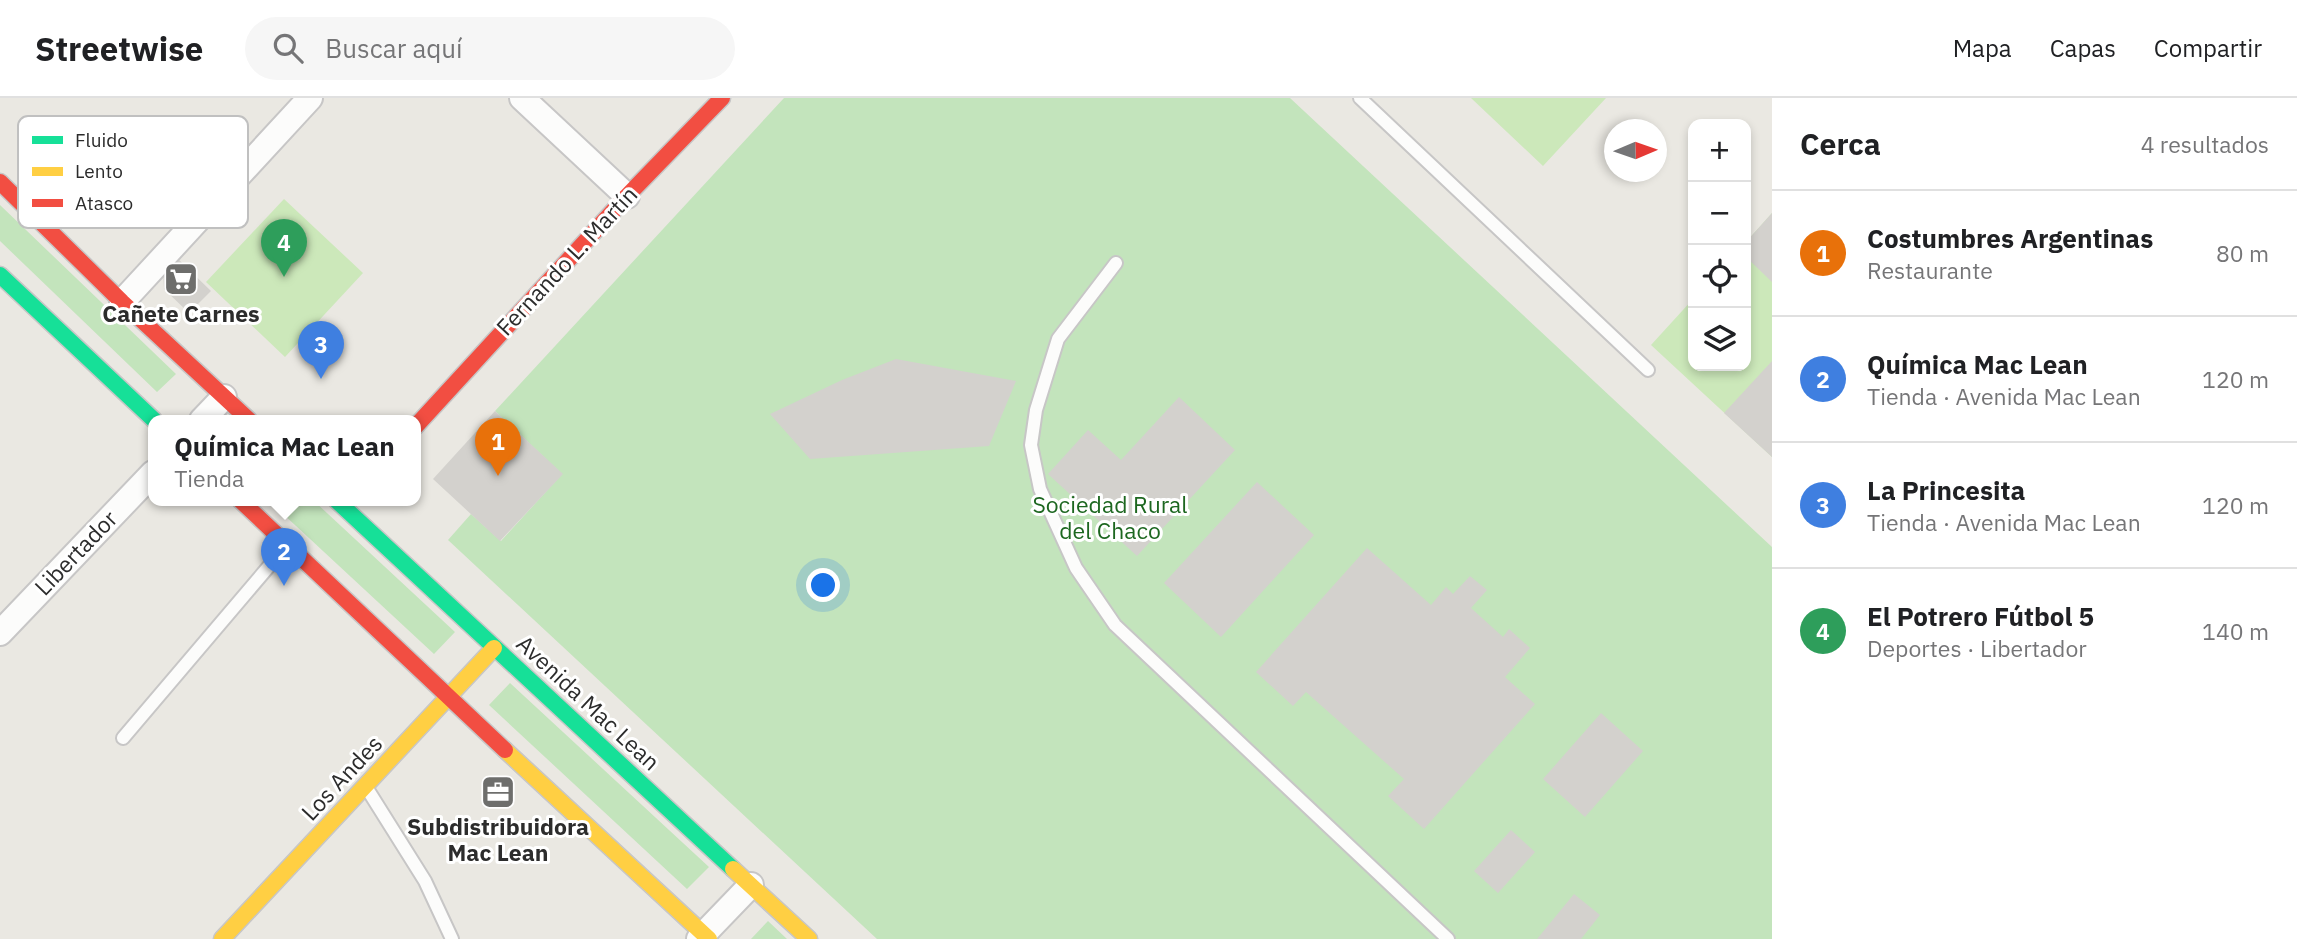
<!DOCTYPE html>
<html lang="es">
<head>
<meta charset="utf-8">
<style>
  :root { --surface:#fff; --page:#f6f6f6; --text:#202124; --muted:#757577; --line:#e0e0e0; --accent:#2563eb }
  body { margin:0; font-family:"IBM Plex Sans",sans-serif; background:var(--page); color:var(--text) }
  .controls { position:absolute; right:21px; top:21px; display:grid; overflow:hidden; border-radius:14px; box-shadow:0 4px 10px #0003 }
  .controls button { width:63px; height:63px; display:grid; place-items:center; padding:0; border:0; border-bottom:2px solid var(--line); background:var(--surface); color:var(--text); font:35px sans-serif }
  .compass { position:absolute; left:1604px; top:21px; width:63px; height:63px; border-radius:50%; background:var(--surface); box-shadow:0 4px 10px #0003; rotate:88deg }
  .you { position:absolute; left:824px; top:488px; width:24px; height:24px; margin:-18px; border:5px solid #fff; border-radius:50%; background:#1a73e8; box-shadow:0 0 0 10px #1a73e833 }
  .badge { display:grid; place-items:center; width:46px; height:46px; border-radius:50%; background:var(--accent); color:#fff; font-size:23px; font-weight:700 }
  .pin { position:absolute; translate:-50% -58px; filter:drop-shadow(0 2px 4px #0008) }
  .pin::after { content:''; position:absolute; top:37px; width:24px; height:21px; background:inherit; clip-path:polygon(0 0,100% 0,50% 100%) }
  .popup { position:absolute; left:148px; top:317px; width:273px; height:91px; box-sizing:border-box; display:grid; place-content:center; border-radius:14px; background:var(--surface); filter:drop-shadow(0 2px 5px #0005); font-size:23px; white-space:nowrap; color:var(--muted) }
  .popup b { font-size:26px; color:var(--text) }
  .popup::after { content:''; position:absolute; left:50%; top:100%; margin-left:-14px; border:14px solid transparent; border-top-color:var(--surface) }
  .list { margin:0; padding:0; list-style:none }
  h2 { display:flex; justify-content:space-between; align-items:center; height:91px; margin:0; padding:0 28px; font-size:30px }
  h2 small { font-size:23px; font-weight:400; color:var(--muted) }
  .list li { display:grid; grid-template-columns:46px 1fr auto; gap:21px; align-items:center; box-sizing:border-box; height:126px; padding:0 28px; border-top:2px solid var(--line) }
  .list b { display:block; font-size:26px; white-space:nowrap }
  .list p { margin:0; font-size:23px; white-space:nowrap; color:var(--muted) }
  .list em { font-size:23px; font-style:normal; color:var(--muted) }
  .icon { flex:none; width:38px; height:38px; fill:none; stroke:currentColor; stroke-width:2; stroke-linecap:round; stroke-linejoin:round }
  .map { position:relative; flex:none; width:1772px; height:841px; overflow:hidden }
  header { display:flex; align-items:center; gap:42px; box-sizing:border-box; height:98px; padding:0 35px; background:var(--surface); border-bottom:2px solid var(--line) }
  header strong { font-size:33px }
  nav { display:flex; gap:38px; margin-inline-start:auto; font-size:24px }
  .search { width:490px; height:63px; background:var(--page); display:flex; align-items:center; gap:18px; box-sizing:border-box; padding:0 24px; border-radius:38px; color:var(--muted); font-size:26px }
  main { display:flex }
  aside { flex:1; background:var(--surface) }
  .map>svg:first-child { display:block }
</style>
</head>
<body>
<header>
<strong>Streetwise</strong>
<div class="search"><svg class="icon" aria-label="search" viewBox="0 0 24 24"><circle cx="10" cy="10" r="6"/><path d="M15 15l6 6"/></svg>Buscar aquí</div>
<nav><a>Mapa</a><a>Capas</a><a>Compartir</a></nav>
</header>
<main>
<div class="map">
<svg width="1772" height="841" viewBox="0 0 1772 841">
  <rect width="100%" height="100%" fill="#eae8e2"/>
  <!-- green -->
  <path fill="#c3e4bc" d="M 784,0 L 1290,0 L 1772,449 L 1772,841 L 877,841 L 448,442 L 471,416 L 501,443 L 562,376 L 495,313 Z
    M 0,107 L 176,276 L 157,294 L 0,143 Z
    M 268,402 L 313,402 L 455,534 L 434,556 Z
    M 510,585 L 709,769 L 687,791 L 489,607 Z
    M 768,823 L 787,841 L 751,841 Z"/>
  <!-- pitch -->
  <path fill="#cce8ba" d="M 1471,0 L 1606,0 L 1543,68 Z
    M 284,101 L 363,175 L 285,259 L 206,184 Z
    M 1772,115 L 1772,359 L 1651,247 L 1693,201 L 1693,268 L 1746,268 L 1746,144 Z"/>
  <!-- building -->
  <path fill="#d3d1cd" d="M 1772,115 L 1772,184 L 1746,159 L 1746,144 Z
    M 175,158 L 211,193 L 189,215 L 164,191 L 163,170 Z
    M 896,261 L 1016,283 L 989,348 L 810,361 L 770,316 L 842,282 Z
    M 1772,263 L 1772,359 L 1724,315 Z
    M 1179,299 L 1235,352 L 1137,458 L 1048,376 L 1088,332 L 1121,362 Z
    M 495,313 L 563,376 L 500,443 L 433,381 Z
    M 1257,384 L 1314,437 L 1221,539 L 1164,485 Z
    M 1367,450 L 1431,507 L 1446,489 L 1453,496 L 1470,478 L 1487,492 L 1471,510 L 1503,539 L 1509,531 L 1530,550 L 1505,579 L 1535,606 L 1424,731 L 1388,698 L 1404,681 L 1306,594 L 1293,608 L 1256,574 Z
    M 1601,615 L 1643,653 L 1585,719 L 1543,681 Z
    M 1511,732 L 1535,754 L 1498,795 L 1474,773 Z
    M 1574,796 L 1600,817 L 1581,841 L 1537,841 Z"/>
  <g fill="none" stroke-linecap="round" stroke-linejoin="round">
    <!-- lane casing -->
    <g stroke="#c7c6c6" stroke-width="16">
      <path id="lane" d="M 1360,0 L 1648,272
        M 1116,165 L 1058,241 L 1036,312 L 1031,347 L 1040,391 L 1076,470 L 1115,527 L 1448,841
        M 123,640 L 287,447
        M 366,689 L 425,783 L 452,841"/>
    </g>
    <!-- street casing -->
    <g stroke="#c7c6c6" stroke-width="28">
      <path id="street" d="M 522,0 L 627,98
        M 122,204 L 310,0
        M 202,322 L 224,299
        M 0,535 L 153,375
        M 699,841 L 751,787"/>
    </g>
    <!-- fast casing -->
    <g stroke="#c7c6c6" stroke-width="19">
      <path id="fast" d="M 0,177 L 154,322
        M 336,402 L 733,771"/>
    </g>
    <!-- slow casing -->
    <g stroke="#c7c6c6" stroke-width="19">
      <path id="slow" d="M 505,652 L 709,841
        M 733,771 L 809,841
        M 222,841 L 494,550"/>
    </g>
    <!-- jam casing -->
    <g stroke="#c7c6c6" stroke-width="19">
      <path id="jam" d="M 0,84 L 122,204 L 249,322
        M 415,329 L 627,98 L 722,0
        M 240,402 L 505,652"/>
    </g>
    <!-- lane -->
    <use href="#lane" stroke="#fcfcfb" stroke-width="12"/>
    <!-- street -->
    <use href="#street" stroke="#fcfcfb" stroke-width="24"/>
    <!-- fast -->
    <use href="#fast" stroke="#16e098" stroke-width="16"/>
    <!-- slow -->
    <use href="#slow" stroke="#ffcf43" stroke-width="16"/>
    <!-- jam -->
    <use href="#jam" stroke="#f24e42" stroke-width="16"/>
  </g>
  <!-- icons -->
  <defs>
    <g id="supermarket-square" transform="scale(1.75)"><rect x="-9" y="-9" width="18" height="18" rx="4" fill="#6e6e6c" stroke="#fff"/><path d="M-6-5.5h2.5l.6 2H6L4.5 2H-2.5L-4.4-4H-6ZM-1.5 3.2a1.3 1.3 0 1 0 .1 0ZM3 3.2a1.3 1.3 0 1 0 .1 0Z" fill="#fff"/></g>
    <g id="office-square" transform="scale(1.75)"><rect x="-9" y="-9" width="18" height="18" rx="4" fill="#6e6e6c" stroke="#fff"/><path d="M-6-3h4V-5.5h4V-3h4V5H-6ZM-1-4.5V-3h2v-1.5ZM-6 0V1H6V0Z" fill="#fff"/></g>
  </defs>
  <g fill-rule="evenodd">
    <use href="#supermarket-square" x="181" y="181"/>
    <use href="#office-square" x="498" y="694"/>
  </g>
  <g text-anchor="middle" stroke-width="6" stroke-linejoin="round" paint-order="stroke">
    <!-- street labels -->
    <g font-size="23" fill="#2c2c2c" stroke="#fff">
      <text transform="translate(567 163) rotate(-47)" y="8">Fernando L. Martín</text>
      <text transform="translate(76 455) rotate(-46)" y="8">Libertador</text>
      <text transform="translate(588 605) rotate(43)" y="8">Avenida Mac Lean</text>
      <text transform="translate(342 680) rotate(-47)" y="8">Los Andes</text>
    </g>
    <!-- poi labels -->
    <g font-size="23" font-weight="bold" fill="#2c2c2c" stroke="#fff">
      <text x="181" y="224">Cañete Carnes</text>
      <text x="498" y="737">Subdistribuidora<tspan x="498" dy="26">Mac Lean</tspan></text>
    </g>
    <!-- park labels -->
    <g font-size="23" fill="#1d6720" stroke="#fff">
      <text x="1110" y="415">Sociedad Rural<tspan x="1110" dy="26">del Chaco</tspan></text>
    </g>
  </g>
  <!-- legend -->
  <rect x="18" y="18" width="230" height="112" rx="10" fill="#fff" stroke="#c0c0c0" stroke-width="2"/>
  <rect x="32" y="38" width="31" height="8" fill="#16e098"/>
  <rect x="32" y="69" width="31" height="9" fill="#ffcf43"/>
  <rect x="32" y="101" width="31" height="8" fill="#f24e42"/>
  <g font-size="19" fill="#2c2c2c">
    <text x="75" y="49">Fluido</text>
    <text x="75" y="80">Lento</text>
    <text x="75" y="112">Atasco</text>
  </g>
</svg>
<div class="controls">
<button>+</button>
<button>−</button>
<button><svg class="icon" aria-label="locate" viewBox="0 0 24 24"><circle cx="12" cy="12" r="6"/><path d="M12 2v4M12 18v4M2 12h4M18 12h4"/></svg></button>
<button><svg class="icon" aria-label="layers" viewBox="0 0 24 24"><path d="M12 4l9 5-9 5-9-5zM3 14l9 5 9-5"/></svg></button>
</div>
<svg class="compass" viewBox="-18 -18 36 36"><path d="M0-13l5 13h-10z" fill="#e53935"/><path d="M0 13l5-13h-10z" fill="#757577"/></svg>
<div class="you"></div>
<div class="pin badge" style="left:498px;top:378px;background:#e8710a">1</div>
<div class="pin badge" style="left:284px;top:488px;background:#3f7fe0">2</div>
<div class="popup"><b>Química Mac Lean</b>Tienda</div>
<div class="pin badge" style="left:321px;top:281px;background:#3f7fe0">3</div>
<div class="pin badge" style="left:284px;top:179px;background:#2e9e5b">4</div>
</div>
<aside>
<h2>Cerca<small>4 resultados</small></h2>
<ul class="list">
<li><span class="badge" style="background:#e8710a">1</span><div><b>Costumbres Argentinas</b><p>Restaurante</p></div><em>80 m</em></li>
<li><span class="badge" style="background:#3f7fe0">2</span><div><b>Química Mac Lean</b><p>Tienda · Avenida Mac Lean</p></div><em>120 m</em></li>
<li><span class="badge" style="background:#3f7fe0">3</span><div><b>La Princesita</b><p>Tienda · Avenida Mac Lean</p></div><em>120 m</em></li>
<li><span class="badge" style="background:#2e9e5b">4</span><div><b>El Potrero Fútbol 5</b><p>Deportes · Libertador</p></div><em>140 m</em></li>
</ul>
</aside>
</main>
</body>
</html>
